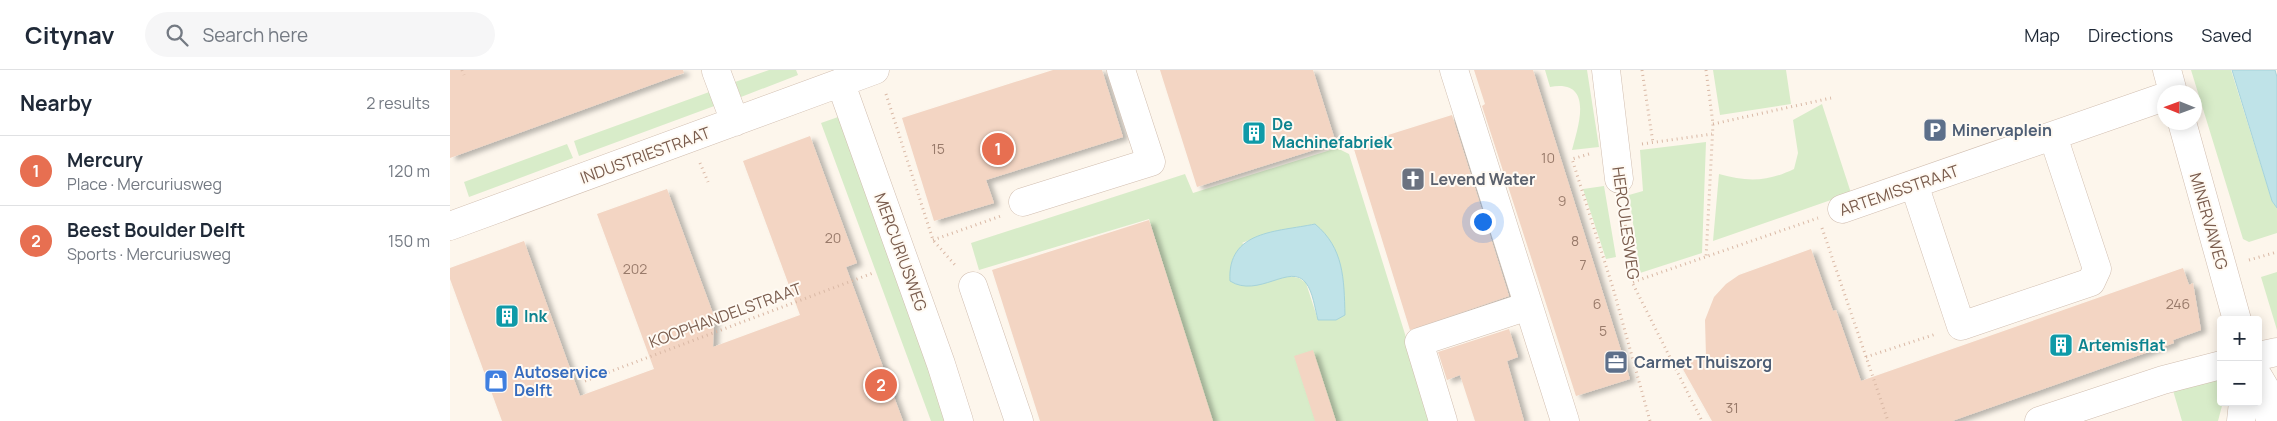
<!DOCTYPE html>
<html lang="en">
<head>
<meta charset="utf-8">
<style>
  :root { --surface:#fff; --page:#f6f6f7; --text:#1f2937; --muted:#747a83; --line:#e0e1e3; --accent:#e76f51 }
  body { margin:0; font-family:Manrope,sans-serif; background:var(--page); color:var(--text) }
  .controls { position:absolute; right:15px; bottom:15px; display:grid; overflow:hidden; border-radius:5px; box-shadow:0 2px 12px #0003 }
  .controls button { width:45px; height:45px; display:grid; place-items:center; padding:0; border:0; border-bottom:1px solid var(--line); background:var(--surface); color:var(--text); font:25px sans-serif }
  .compass { position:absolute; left:1707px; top:15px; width:45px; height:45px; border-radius:50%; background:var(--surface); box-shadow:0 2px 12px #0003; rotate:271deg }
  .you { position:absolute; left:1032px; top:151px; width:18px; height:18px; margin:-12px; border:4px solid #fff; border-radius:50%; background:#1a73e8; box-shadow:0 0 0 8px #1a73e833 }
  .badge { display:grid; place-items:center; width:32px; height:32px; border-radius:50%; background:var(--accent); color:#fff; font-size:16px; font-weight:700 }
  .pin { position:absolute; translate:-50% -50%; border:2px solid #fff; box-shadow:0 1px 5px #0006 }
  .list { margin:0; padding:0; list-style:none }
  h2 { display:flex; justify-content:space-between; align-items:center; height:65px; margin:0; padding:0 20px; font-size:21px }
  h2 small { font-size:16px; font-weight:400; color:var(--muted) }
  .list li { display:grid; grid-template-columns:32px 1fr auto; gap:15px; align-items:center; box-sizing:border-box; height:70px; padding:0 20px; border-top:1px solid var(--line) }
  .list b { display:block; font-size:19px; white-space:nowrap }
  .list p { margin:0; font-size:16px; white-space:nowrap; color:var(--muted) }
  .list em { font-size:16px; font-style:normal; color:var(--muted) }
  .icon { flex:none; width:28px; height:28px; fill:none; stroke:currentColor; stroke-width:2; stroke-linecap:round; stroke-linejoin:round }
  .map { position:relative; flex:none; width:1827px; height:351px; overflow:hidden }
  header { display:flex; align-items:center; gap:30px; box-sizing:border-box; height:70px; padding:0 25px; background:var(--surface); border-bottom:1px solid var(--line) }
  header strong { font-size:24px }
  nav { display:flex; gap:28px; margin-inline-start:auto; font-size:18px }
  .search { width:350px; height:45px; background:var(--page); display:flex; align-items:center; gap:12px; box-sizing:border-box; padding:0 18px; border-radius:28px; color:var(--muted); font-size:19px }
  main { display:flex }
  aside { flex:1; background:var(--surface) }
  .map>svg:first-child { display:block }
</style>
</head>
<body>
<header>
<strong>Citynav</strong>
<div class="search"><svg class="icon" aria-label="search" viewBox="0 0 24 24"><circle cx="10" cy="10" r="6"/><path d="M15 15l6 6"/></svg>Search here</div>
<nav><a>Map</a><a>Directions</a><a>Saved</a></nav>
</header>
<main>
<aside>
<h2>Nearby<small>2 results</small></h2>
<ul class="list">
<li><span class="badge">1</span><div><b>Mercury</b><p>Place · Mercuriusweg</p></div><em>120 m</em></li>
<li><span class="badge">2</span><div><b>Beest Boulder Delft</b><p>Sports · Mercuriusweg</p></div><em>150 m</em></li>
</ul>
</aside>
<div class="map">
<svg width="1827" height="351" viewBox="0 0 1827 351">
  <defs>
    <filter id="shadow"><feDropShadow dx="5.5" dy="3" stdDeviation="2.5" flood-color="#0004"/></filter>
  </defs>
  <rect width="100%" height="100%" fill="#fdf6ec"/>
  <!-- green -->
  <path fill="#d8ecc9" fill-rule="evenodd" d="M 319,0 L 346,0 L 348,5 L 291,27 L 285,12 Z
    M 1095,0 L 1137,0 L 1149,77 L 1122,80 C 1128,57 1145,9 1100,17 Z
    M 1263,0 L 1336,0 L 1341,34 L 1270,45 Z
    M 1741,0 L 1781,0 L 1822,131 L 1827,138 L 1827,163 L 1799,172 L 1793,169 Z
    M 262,21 L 267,35 L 129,86 L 124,71 Z
    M 1372,34 L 1401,123 L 1263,171 L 1269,104 C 1297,112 1317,112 1344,99 L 1348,83 L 1343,50 Z
    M 391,46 L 499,351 L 481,351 L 371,53 Z
    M 1256,72 L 1252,183 L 1190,203 L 1179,125 L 1193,121 L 1190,80 Z
    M 117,74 L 123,88 L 19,127 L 14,112 Z
    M 887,78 L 899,84 L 982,351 L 762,351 L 699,149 L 529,200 L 521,173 L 735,104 L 743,123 ZM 865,154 L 868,250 L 856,213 L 849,208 L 839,206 L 792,173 L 809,166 Z
    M 1154,116 L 1166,187 L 1156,189 L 1133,119 Z
    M 1827,202 L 1827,260 L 1811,207 Z
    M 1766,310 L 1771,316 L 1771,332 L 1773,332 L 1768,351 L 1732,351 L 1722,317 Z"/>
  <!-- water -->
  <path fill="#bfe3e8" stroke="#a5d3da" d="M 1782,0 L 1825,0 L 1827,7 L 1827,138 L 1822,131 Z
    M 865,154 C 894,178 894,209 895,245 L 886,250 L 868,250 C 865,239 863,222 856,213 C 841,192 808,229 780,211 C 777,160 827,162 865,154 Z"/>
  <!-- building -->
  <path fill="#f3d5c3" filter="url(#shadow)" d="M 0,0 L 233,0 L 234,3 L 0,88 Z
    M 603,0 L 652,0 L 673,67 L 536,110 L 544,133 L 484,151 L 452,48 Z
    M 710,0 L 863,0 L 886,73 L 747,117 Z
    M 1024,0 L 1083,0 L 1180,309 L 1126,326 L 1032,36 L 1035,34 Z
    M 1002,45 L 1059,226 L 960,260 L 903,76 Z
    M 360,66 L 407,193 L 396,197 L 453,351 L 52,351 L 0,209 L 0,198 L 74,171 L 130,326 L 204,299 L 147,144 L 217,119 L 264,246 L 263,277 L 350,245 L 293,91 Z
    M 699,150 L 763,351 L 590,351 L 542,200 Z
    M 1361,179 L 1383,241 L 1386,240 L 1411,311 L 1733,198 L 1739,215 L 1743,213 L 1751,260 L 1723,270 L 1724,273 L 1502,351 L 1262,351 L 1230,294 L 1256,286 L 1255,250 L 1264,227 L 1276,214 L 1289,205 Z
    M 1059,259 L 1068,287 L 1057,291 L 1074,351 L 1025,351 L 1010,305 L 997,310 L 988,282 Z
    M 863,280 L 886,351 L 865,351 L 844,286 Z"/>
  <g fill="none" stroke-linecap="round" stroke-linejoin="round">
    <!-- minor casing -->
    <g stroke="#d1beb0" stroke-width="29">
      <path id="minor" d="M 1004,0 L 1115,351
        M 1156,0 L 1169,109
        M 1717,0 L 1723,22
        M 266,1 L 285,52
        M 391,14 L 491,294 L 509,351
        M 1732,52 L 1787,250
        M 1464,114 L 1511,256 L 1641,212 L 1647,199 L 1603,66
        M 573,132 L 701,92 L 671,0
        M 1392,139 L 1714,27
        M 0,156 L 425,0
        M 523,216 L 569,351
        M 1808,286 L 1827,282
        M 1808,306 L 1815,318 L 1820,351
        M 993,351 L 969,272 L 1078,236
        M 1589,351 L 1713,310 L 1771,295
        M 1791,351 L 1793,332"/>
    </g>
    <!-- path -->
    <path stroke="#d9b8a5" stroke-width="3" stroke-dasharray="1 4" stroke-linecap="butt" d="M 12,0 L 14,5
      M 1192,0 L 1203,73
      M 1256,0 L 1263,54 L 1256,188
      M 436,24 L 483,170 L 505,195
      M 1263,54 L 1381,28
      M 1192,74 L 1262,64
      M 1139,84 L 1122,89 L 1163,218 L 1200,351
      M 250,93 L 258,112
      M 1173,135 L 1182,212 L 1252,351
      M 1372,158 L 1438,351
      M 483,170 L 551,146
      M 1799,190 L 1827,182
      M 1183,212 L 1368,148
      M 1416,287 L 1486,264
      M 135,311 L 423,203"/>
    <!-- minor -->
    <use href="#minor" stroke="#fff" stroke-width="28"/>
  </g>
  <!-- icons -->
  <defs>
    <g id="parking-square" transform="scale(1.25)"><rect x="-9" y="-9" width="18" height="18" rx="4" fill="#5c6f8a" stroke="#fffaf3"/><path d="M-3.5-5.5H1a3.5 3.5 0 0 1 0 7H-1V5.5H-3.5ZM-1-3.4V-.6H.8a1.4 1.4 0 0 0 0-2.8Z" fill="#fff"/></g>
    <g id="building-square" transform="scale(1.25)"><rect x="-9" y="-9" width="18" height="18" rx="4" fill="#0f9aa8" stroke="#fffaf3"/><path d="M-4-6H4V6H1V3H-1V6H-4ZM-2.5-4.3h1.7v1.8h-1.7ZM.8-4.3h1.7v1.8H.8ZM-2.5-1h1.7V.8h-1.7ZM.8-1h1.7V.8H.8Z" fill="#fff"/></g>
    <g id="church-square" transform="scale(1.25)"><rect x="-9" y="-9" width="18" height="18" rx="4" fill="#6b7280" stroke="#fffaf3"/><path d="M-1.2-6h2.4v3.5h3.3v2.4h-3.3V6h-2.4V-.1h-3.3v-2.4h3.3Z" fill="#fff"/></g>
    <g id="office-square" transform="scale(1.25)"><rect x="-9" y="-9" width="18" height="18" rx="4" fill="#5c6f8a" stroke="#fffaf3"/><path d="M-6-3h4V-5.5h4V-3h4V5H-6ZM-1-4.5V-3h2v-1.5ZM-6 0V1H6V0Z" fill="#fff"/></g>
    <g id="shop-square" transform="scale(1.25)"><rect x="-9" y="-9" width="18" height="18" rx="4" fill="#3f7fe0" stroke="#fffaf3"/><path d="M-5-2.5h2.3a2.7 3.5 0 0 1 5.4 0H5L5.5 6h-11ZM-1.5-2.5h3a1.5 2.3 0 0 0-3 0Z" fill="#fff"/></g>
  </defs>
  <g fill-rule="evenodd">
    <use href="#parking-square" x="1485" y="60"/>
    <use href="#building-square" x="804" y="63"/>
    <use href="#church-square" x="963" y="109"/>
    <use href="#building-square" x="57" y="246"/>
    <use href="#building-square" x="1611" y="275"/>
    <use href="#office-square" x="1166" y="292"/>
    <use href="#shop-square" x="46" y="311"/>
  </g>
  <g text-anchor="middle" stroke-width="4" stroke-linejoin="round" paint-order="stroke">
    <!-- number labels -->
    <g font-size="14" fill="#987a6a">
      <text x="488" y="84">15</text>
      <text x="1098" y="93">10</text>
      <text x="1112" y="136">9</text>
      <text x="383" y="173">20</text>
      <text x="1125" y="176">8</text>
      <text x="1133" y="200">7</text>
      <text x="185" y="204">202</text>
      <text x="1147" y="239">6</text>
      <text x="1728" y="239">246</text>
      <text x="1153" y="266">5</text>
      <text x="1282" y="343">31</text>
    </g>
    <!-- culture labels -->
    <g font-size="16" font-weight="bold" fill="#0d838f" stroke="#fffaf3" text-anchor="start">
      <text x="822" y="60">De<tspan x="822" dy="18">Machinefabriek</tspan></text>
      <text x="74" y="252">Ink</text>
      <text x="1628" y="281">Artemisflat</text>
    </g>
    <!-- service labels -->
    <g font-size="16" font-weight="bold" fill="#4e5e75" stroke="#fffaf3" text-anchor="start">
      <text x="1502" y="66">Minervaplein</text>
      <text x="1184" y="298">Carmet Thuiszorg</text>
    </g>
    <!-- street labels -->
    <g font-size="16" fill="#7a5c4d" stroke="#fffaf3">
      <text transform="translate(195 85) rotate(-20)" y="6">INDUSTRIESTRAAT</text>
      <text transform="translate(1449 120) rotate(-19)" y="6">ARTEMISSTRAAT</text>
      <text transform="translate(1759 151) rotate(74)" y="6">MINERVAWEG</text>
      <text transform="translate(1176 153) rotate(82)" y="6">HERCULESWEG</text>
      <text transform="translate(451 182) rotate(70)" y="6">MERCURIUSWEG</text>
      <text transform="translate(275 245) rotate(-20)" y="6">KOOPHANDELSTRAAT</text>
    </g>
    <!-- worship labels -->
    <g font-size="16" font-weight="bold" fill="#5b616d" stroke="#fffaf3" text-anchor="start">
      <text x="980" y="115">Levend Water</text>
    </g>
    <!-- shop labels -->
    <g font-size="16" font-weight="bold" fill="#366cbe" stroke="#fffaf3" text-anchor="start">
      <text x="64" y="308">Autoservice<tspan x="64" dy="18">Delft</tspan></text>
    </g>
  </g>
</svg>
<div class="controls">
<button>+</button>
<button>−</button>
</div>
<svg class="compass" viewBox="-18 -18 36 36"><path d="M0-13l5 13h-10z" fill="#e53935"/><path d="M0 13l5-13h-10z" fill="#747a83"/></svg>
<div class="you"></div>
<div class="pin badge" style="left:548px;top:79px">1</div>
<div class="pin badge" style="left:431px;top:315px">2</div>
</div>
</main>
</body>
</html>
